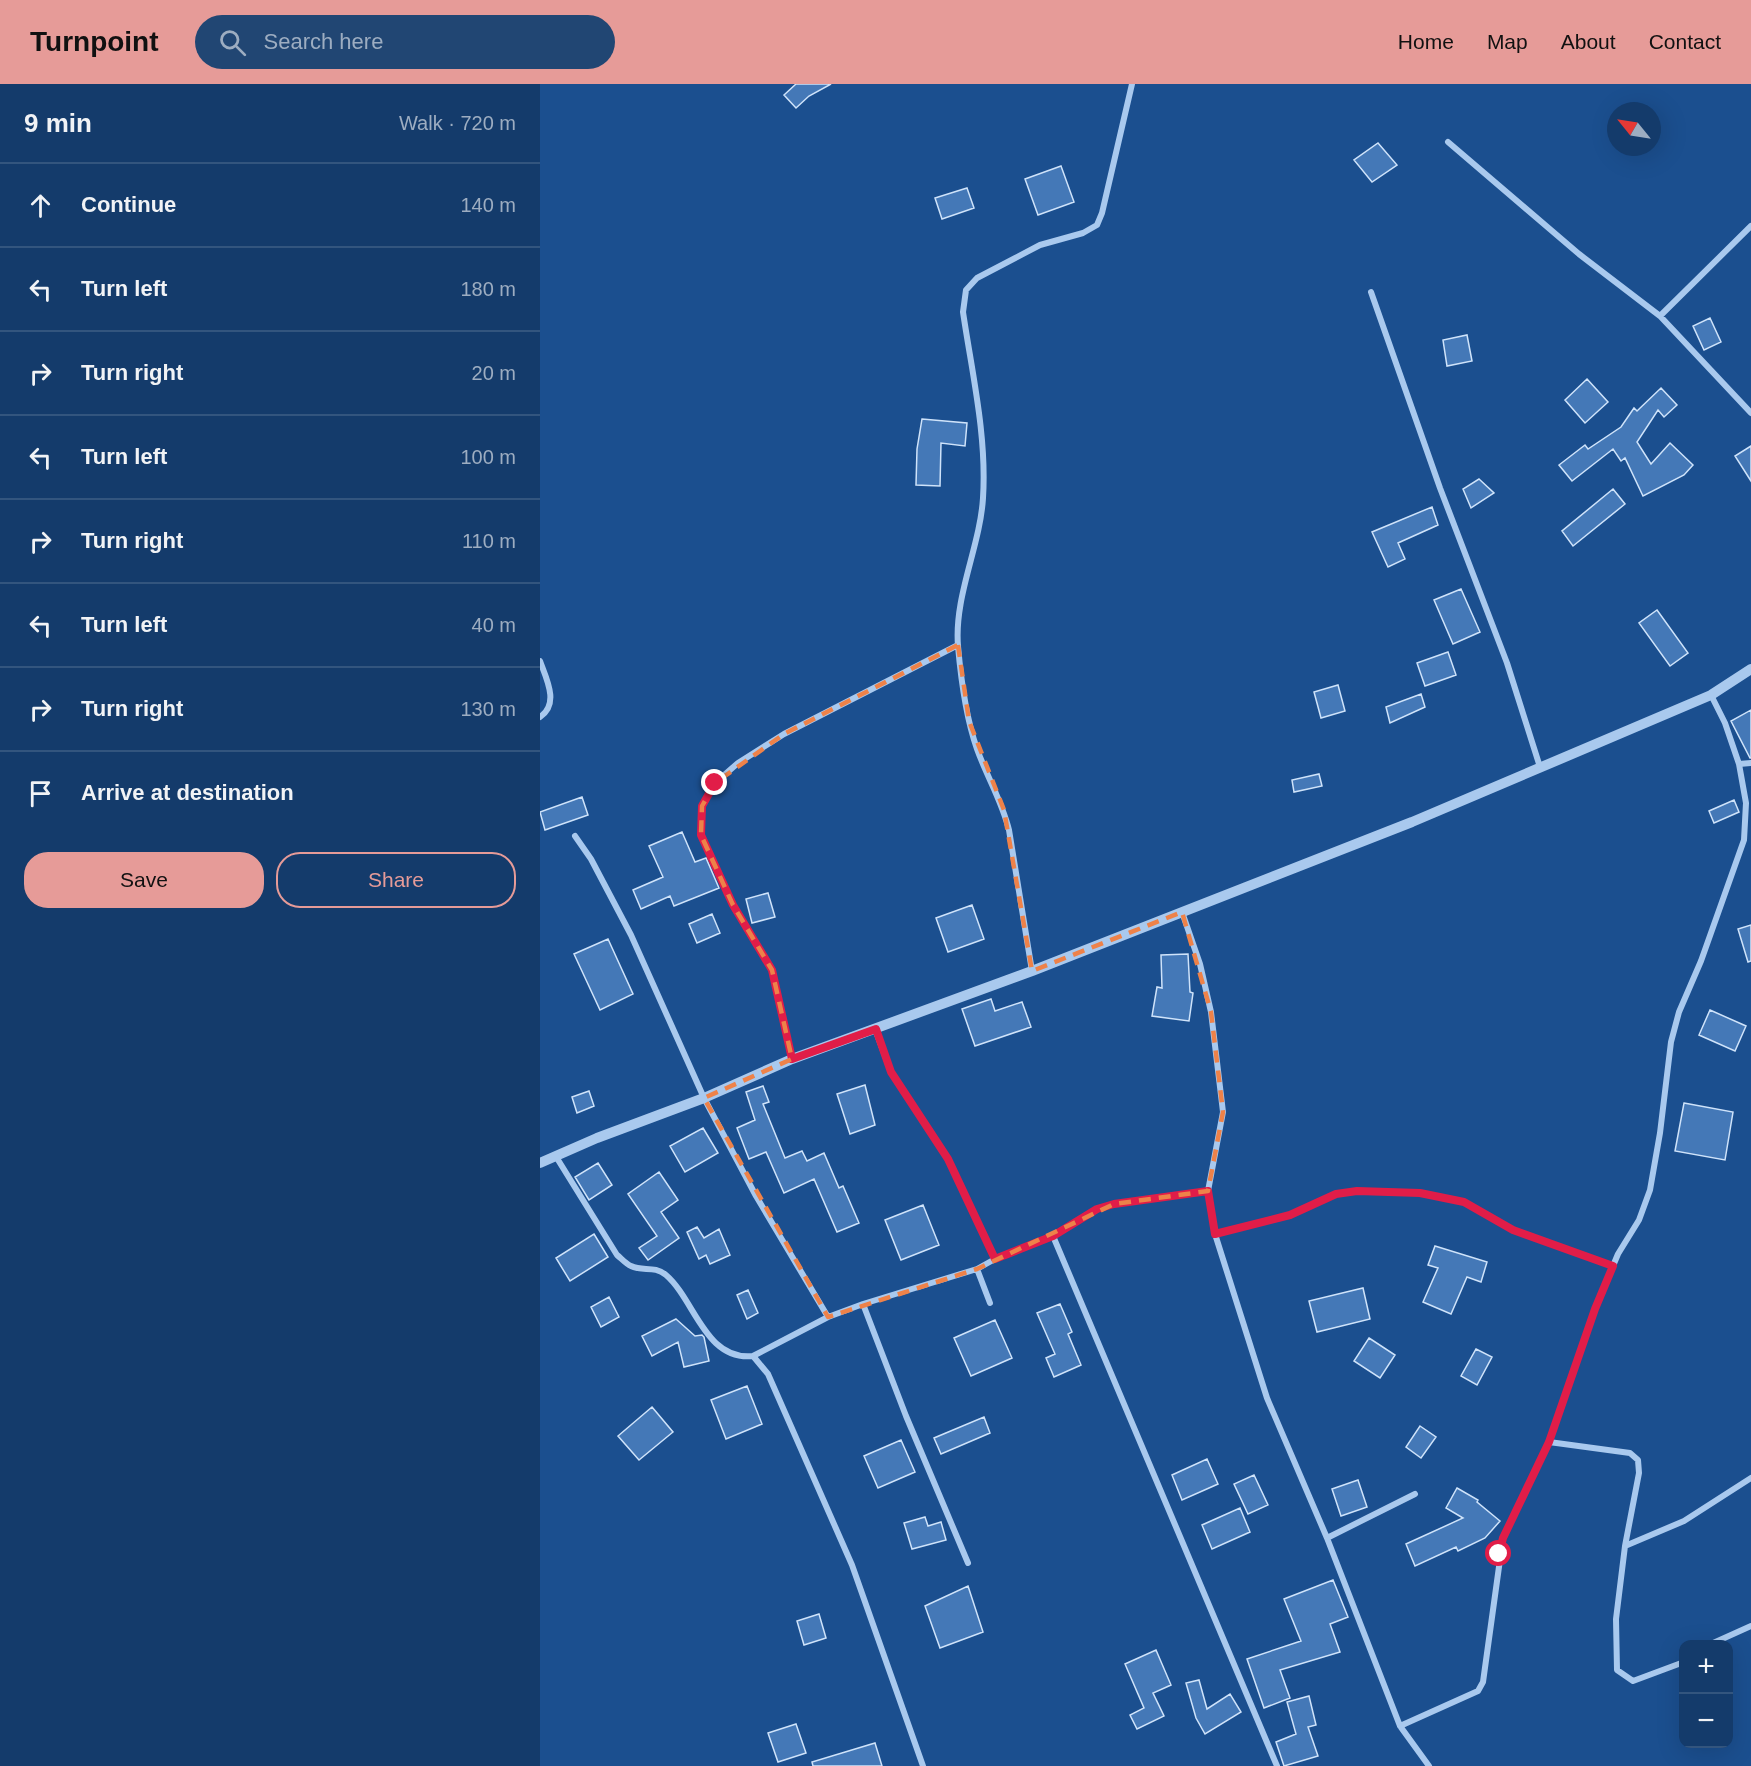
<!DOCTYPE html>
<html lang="en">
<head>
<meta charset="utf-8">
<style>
  :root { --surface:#143b6b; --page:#214673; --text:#f1f3f6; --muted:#9dadc1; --line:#33557e; --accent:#e69b98 }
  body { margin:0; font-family:Helvetica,sans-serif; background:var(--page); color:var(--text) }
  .controls { position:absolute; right:18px; bottom:18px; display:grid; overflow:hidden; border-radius:12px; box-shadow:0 6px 24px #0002 }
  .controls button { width:54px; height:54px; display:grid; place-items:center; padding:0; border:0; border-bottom:2px solid var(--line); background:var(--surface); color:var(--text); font:30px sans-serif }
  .compass { position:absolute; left:1067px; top:18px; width:54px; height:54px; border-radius:50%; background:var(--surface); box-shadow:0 6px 24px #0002; rotate:300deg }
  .stop { position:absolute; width:18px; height:18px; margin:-14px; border:4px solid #e11d48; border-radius:50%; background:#fff }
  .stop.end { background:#e11d48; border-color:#fff; box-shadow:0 2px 6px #0008 }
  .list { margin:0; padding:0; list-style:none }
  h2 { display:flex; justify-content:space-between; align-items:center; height:78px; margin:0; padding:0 24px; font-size:26px }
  h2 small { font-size:20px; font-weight:400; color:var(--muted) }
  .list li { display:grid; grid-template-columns:39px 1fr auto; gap:18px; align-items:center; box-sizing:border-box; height:84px; padding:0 24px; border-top:2px solid var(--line) }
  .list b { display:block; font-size:22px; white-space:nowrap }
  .list em { font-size:20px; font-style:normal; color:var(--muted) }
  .actions { display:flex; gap:12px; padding:18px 24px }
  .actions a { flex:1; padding:14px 0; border:2px solid var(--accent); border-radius:24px; text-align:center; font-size:21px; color:var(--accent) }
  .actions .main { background:var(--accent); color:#111 }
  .icon { flex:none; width:33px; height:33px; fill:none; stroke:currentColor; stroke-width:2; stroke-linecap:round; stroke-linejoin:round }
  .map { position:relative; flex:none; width:1211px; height:1682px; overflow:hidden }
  header { display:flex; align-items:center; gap:36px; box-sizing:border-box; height:84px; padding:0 30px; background:var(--accent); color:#111 }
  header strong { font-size:28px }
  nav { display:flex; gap:33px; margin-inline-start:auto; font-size:21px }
  .search { width:420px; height:54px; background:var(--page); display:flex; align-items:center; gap:15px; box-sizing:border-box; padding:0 21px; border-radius:33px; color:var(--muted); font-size:22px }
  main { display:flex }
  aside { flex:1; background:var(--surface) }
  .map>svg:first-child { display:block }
</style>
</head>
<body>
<header>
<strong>Turnpoint</strong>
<div class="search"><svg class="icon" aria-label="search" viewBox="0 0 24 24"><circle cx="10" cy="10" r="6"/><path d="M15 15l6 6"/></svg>Search here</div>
<nav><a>Home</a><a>Map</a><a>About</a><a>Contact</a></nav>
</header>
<main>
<aside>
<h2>9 min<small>Walk · 720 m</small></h2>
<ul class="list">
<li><svg class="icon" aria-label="ahead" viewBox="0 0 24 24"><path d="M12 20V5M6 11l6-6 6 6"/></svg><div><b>Continue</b></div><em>140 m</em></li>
<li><svg class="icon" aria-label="left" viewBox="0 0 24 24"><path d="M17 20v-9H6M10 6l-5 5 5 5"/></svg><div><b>Turn left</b></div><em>180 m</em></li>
<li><svg class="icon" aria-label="right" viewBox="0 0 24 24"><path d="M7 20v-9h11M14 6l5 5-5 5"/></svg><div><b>Turn right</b></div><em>20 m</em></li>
<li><svg class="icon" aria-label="left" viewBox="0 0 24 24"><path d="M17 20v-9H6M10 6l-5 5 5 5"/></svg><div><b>Turn left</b></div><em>100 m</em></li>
<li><svg class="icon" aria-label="right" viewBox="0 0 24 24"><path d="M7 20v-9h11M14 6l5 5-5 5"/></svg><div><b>Turn right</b></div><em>110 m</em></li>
<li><svg class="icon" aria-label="left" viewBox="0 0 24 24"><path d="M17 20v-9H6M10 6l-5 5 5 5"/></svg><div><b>Turn left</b></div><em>40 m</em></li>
<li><svg class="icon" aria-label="right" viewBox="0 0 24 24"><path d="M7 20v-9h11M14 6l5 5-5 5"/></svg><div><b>Turn right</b></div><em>130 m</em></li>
<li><svg class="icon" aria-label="arrive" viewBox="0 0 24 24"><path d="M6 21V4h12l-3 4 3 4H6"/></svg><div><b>Arrive at destination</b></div></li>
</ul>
<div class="actions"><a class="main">Save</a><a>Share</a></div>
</aside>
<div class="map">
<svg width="1211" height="1682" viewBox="0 0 1211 1682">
  <rect width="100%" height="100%" fill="#1b4f8f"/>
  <!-- building -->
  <path fill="#4478b7" stroke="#cfe3fa" stroke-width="1.5" d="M 256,0 L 291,0 L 269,12 L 256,24 L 244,11 Z
    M 838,59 L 857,81 L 832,98 L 814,76 Z
    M 521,82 L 534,118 L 498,131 L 485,95 Z
    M 427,104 L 434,124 L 402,135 L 395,114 Z
    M 1170,234 L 1181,258 L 1164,266 L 1153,242 Z
    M 927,251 L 932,277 L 907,282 L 903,256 Z
    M 1047,295 L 1068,318 L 1045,339 L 1025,316 Z
    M 1121,304 L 1137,321 L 1124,333 L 1118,326 L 1097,358 L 1111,380 L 1130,359 L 1153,381 L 1144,391 L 1103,412 L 1085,374 L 1081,377 L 1073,365 L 1032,397 L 1019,381 L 1045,361 L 1048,365 L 1081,343 L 1094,324 L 1097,327 Z
    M 382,335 L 427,339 L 425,362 L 401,359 L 400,402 L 376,401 L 377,365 Z
    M 1211,362 L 1211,397 L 1195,372 Z
    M 939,395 L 954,409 L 931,424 L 923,405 Z
    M 1073,405 L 1085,420 L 1033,462 L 1022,447 Z
    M 892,423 L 898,441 L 858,459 L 865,475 L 848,483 L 832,448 Z
    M 921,505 L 940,548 L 913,560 L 894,516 Z
    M 1117,526 L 1148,569 L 1130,582 L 1099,539 Z
    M 908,568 L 916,591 L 885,602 L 877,579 Z
    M 798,601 L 805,627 L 781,634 L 774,608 Z
    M 881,610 L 885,623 L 850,639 L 846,623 Z
    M 1211,626 L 1211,674 L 1210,674 L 1191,637 Z
    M 779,690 L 782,702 L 754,708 L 752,696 Z
    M 42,713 L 48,731 L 5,746 L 0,728 Z
    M 1194,716 L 1199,728 L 1174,739 L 1169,727 Z
    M 142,748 L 155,778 L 166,774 L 179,804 L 134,822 L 130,812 L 101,825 L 93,806 L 123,793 L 109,762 Z
    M 228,809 L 235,833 L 212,839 L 206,815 Z
    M 432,821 L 444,855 L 408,868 L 396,834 Z
    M 172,830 L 180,849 L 157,859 L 149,840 Z
    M 1211,841 L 1211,877 L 1208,878 L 1198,845 Z
    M 68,855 L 93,910 L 60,926 L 34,870 Z
    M 648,870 L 650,908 L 653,909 L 649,937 L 612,932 L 617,903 L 622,904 L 621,871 Z
    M 451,915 L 455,927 L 482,918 L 491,943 L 435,962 L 422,925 Z
    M 1170,926 L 1206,942 L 1195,967 L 1159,951 Z
    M 325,1001 L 335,1041 L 310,1050 L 297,1010 Z
    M 223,1002 L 229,1018 L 223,1020 L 245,1074 L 262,1067 L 267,1077 L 284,1069 L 299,1104 L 303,1102 L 319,1139 L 297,1148 L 274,1095 L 244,1109 L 226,1068 L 209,1075 L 197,1044 L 215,1036 L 206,1008 Z
    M 49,1007 L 54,1022 L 37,1029 L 32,1013 Z
    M 1144,1019 L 1193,1028 L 1185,1076 L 1135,1067 Z
    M 163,1044 L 178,1069 L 145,1088 L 130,1062 Z
    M 58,1079 L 72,1101 L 49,1116 L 35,1093 Z
    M 119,1088 L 138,1116 L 121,1128 L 139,1154 L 108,1176 L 99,1164 L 117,1152 L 88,1110 Z
    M 383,1121 L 399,1161 L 361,1176 L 345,1136 Z
    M 157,1143 L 164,1154 L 179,1145 L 190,1171 L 170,1180 L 166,1171 L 159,1175 L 147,1148 Z
    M 54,1150 L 68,1173 L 30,1197 L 16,1174 Z
    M 895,1162 L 947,1178 L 941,1198 L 927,1193 L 911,1230 L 883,1218 L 898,1184 L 888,1181 Z
    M 823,1204 L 830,1235 L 777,1248 L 769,1217 Z
    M 208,1206 L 218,1229 L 207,1235 L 197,1211 Z
    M 69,1213 L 79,1233 L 61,1243 L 51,1223 Z
    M 520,1220 L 532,1248 L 528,1250 L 541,1281 L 514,1293 L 506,1274 L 515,1270 L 497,1229 Z
    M 136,1235 L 155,1252 L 162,1251 L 164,1253 L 169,1277 L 144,1283 L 138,1258 L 112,1272 L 102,1252 Z
    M 455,1236 L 472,1274 L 431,1292 L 414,1254 Z
    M 829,1254 L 855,1271 L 840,1294 L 814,1277 Z
    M 936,1265 L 952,1273 L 937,1301 L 921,1292 Z
    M 207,1302 L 222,1340 L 186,1355 L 171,1316 Z
    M 112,1323 L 133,1348 L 99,1376 L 78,1352 Z
    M 444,1333 L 450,1349 L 401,1370 L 394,1354 Z
    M 880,1342 L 896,1353 L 881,1374 L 866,1363 Z
    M 361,1356 L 375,1388 L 338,1404 L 324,1372 Z
    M 667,1375 L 678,1400 L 642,1416 L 632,1391 Z
    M 714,1391 L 728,1421 L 708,1430 L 694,1400 Z
    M 818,1396 L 827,1423 L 801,1432 L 792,1405 Z
    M 917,1404 L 938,1416 L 937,1418 L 960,1437 L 945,1454 L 918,1467 L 916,1463 L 875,1482 L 866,1460 L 923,1434 L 906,1424 Z
    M 700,1424 L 710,1448 L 672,1465 L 662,1441 Z
    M 385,1433 L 388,1442 L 401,1438 L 406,1456 L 372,1465 L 364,1439 Z
    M 793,1496 L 808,1533 L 790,1540 L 800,1568 L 740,1586 L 750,1614 L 724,1624 L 707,1575 L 761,1557 L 744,1515 Z
    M 428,1502 L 443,1548 L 400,1564 L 385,1522 Z
    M 279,1530 L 286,1554 L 264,1561 L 257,1537 Z
    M 616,1566 L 631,1601 L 613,1609 L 624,1632 L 597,1645 L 590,1631 L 604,1624 L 585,1580 Z
    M 659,1596 L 667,1625 L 690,1610 L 701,1628 L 665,1650 L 656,1634 L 646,1599 Z
    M 769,1612 L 776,1641 L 768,1643 L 778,1672 L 744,1682 L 736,1658 L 756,1650 L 747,1618 Z
    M 256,1640 L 266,1669 L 238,1678 L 228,1649 Z
    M 335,1659 L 342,1682 L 273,1682 L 272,1678 Z"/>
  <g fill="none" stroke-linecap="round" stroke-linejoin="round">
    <!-- minor -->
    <path stroke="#a9c9ee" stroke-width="6" d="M 908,58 L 1039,170 L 1120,232 L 1211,329
      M 831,208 L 900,404 L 967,579 L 1000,683
      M 1120,232 L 1211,142
      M 0,577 C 6,594 20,620 0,633
      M 1199,680 L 1211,679
      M 35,752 L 51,775 L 91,851 L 164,1014 L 216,1112 L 288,1233 L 323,1220 L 366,1332 L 428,1479
      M 642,828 L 660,880 L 671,928 L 683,1028 L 668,1107
      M 492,887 L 469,746 C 462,717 447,693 437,665 C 426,634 421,596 418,562 C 414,512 440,463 443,414 C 447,352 432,289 423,228 L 426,206 L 437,194 L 500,161 L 543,149 L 557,141 L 562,129 L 592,0
      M 335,945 L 351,988 L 408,1075 L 455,1175 L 437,1185
      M 252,975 L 232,886 L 193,821 L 161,751 L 162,722 L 175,699 L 198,679 L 244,650 L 418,561
      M 15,1071 L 77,1171 C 81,1174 86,1180 91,1182 C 103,1188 114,1181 126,1191 C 155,1216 165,1277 213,1272
      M 675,1150 L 750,1131 L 796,1110 L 817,1107 L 880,1109 L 924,1118 L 973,1146 L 1073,1182
      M 513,1152 L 557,1125 L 574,1120 L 668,1107 L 675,1150 L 727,1314 L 787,1454
      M 455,1175 L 513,1152 L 737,1682
      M 323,1220 L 437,1185 L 450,1219
      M 288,1233 L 213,1272 L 228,1290 L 312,1481 L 383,1682
      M 875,1410 L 787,1454 L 860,1642 L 889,1682
      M 1085,1462 L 1099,1389 L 1098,1376 L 1090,1369 L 1009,1358 L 1055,1225 L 1078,1170 L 1099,1136 L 1110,1106 L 1120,1049 L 1131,958 L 1139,928 L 1161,877 L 1204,756 L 1206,719 L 1199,680 L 1185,639 L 1171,611
      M 1171,1560 L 1211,1542
      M 1144,1578 L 1093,1597 L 1077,1586 L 1076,1535 L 1085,1462 L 1144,1437 L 1211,1394
      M 860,1642 L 938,1607 L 943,1598 L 963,1454 L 1009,1358"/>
    <!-- tertiary -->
    <path stroke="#a9c9ee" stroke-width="10" d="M 0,1079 L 57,1054 L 164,1014 L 252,975 L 492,887 L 872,738 L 1171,611 L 1211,585"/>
  </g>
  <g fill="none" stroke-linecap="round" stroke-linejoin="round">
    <!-- route -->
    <path stroke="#e11d48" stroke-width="8" d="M 175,699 L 162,722 L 161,751 L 193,821 L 232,886 L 252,975 L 336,945 L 351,988 L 408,1075 L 455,1175 L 513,1152 L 557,1125 L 574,1120 L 668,1107 L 675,1150 L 750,1131 L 796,1110 L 817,1107 L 880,1109 L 924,1118 L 973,1146 L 1073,1182 L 1055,1225 L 1009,1358 L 963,1454 L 959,1470"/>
  </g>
  <!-- marked area -->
  <path fill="none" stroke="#ee8249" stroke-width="4.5" stroke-dasharray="12 8" stroke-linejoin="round" d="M 418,561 L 429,637 L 464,726 L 492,887 L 642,828 L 671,928 L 683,1028 L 668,1107 L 574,1120 L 437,1185 L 288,1233 L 164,1014 L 252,975 L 232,886 L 193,821 L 161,751 L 162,722 L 175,699 L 244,650 Z"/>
</svg>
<div class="controls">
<button>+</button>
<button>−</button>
</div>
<svg class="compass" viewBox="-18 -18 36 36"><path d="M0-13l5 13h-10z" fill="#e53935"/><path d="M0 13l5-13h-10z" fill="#9dadc1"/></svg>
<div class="stop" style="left:959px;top:1470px"></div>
<div class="stop end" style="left:175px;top:699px"></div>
</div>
</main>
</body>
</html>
